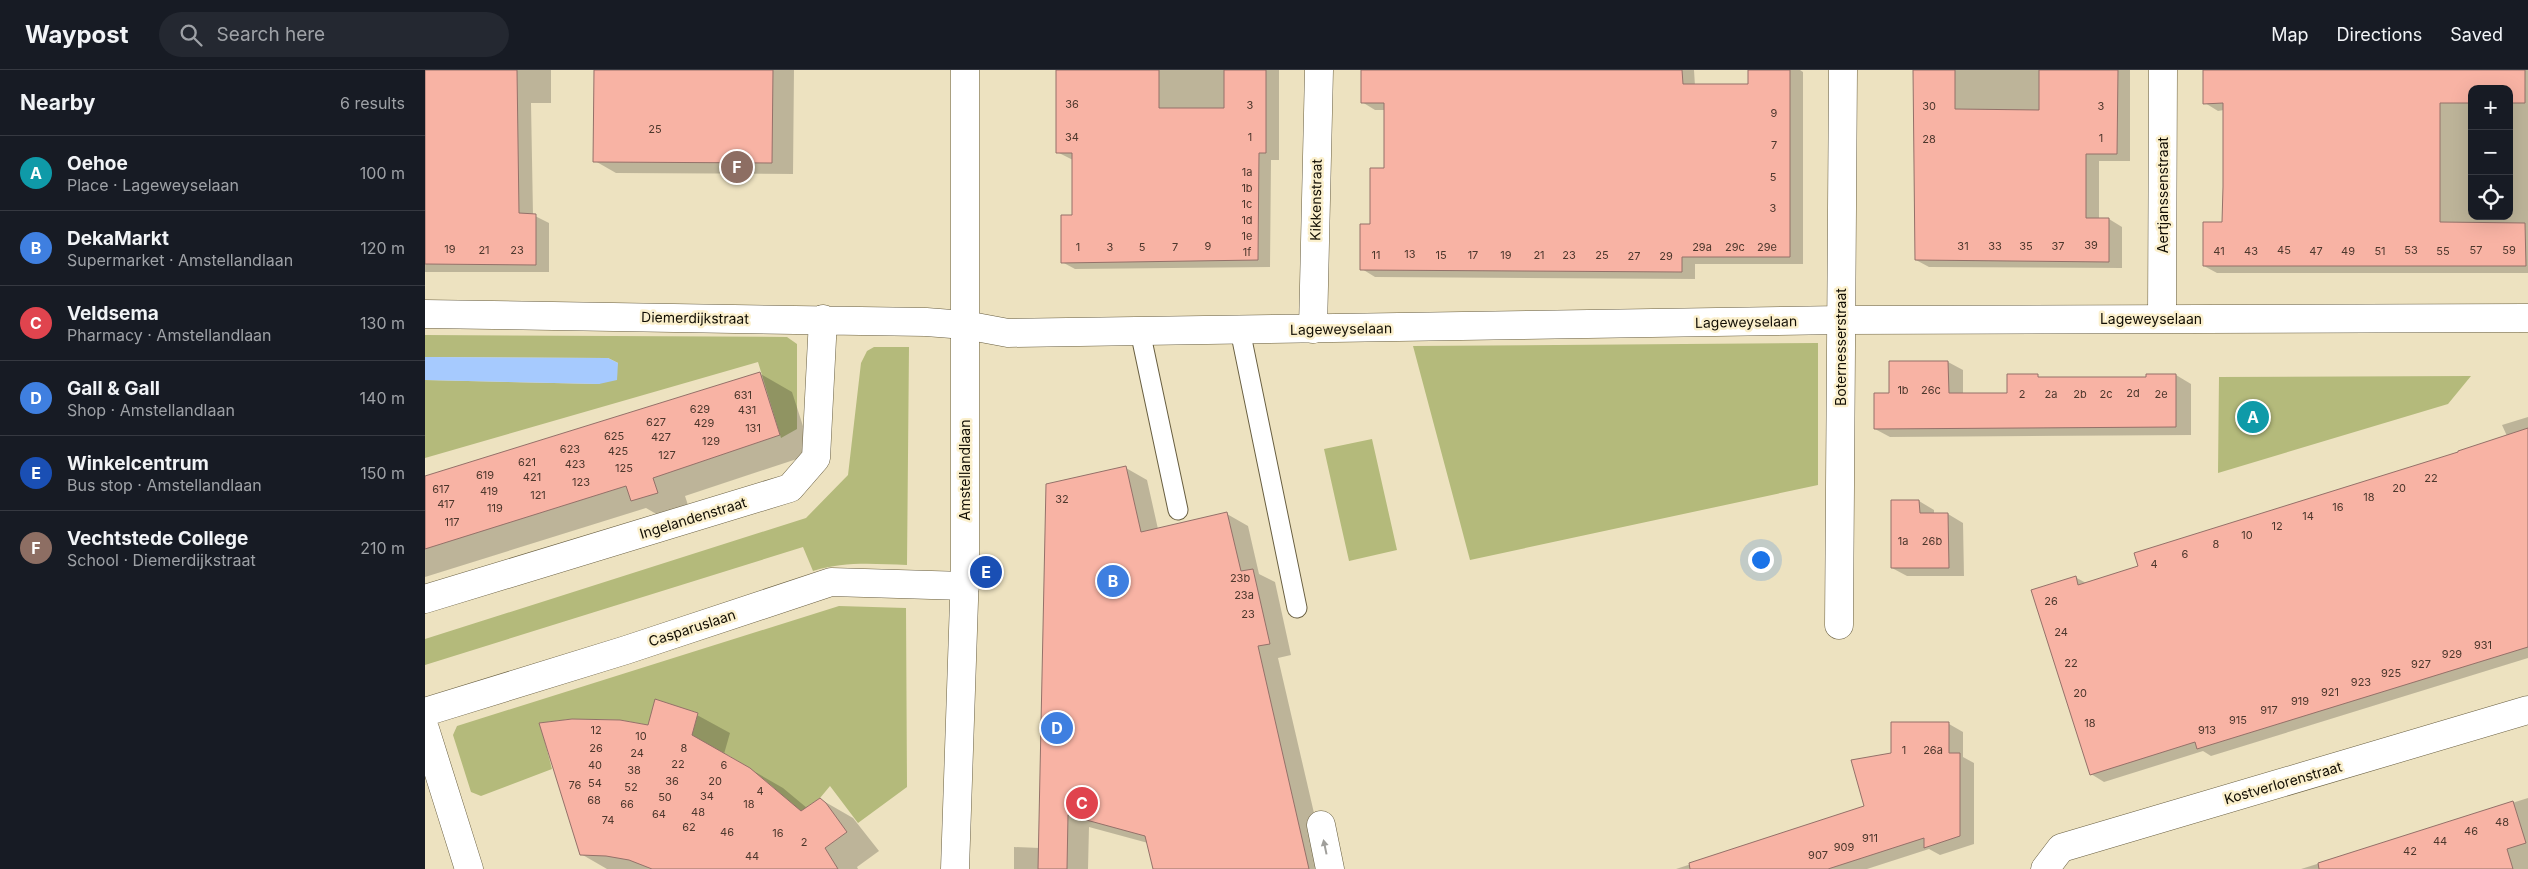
<!DOCTYPE html>
<html lang="en">
<head>
<meta charset="utf-8">
<style>
  :root { --surface:#171b24; --page:#242831; --text:#f1f3f6; --muted:#9ea1a6; --line:#363941; --accent:#8c9099 }
  body { margin:0; font-family:Inter,sans-serif; background:var(--page); color:var(--text) }
  .controls { position:absolute; right:15px; top:15px; display:grid; overflow:hidden; border-radius:10px; box-shadow:0 5px 20px #0002 }
  .controls button { width:45px; height:45px; display:grid; place-items:center; padding:0; border:0; border-bottom:1px solid var(--line); background:var(--surface); color:var(--text); font:25px sans-serif }
  .you { position:absolute; left:1335px; top:489px; width:18px; height:18px; margin:-12px; border:4px solid #fff; border-radius:50%; background:#1a73e8; box-shadow:0 0 0 8px #1a73e833 }
  .badge { display:grid; place-items:center; width:32px; height:32px; border-radius:50%; background:var(--accent); color:#fff; font-size:16px; font-weight:700 }
  .pin { position:absolute; translate:-50% -50%; border:2px solid #fff; box-shadow:0 1px 5px #0006 }
  .list { margin:0; padding:0; list-style:none }
  h2 { display:flex; justify-content:space-between; align-items:center; height:65px; margin:0; padding:0 20px; font-size:21px }
  h2 small { font-size:16px; font-weight:400; color:var(--muted) }
  .list li { display:grid; grid-template-columns:32px 1fr auto; gap:15px; align-items:center; box-sizing:border-box; height:75px; padding:0 20px; border-top:1px solid var(--line) }
  .list b { display:block; font-size:19px; white-space:nowrap }
  .list p { margin:0; font-size:16px; white-space:nowrap; color:var(--muted) }
  .list em { font-size:16px; font-style:normal; color:var(--muted) }
  .icon { flex:none; width:28px; height:28px; fill:none; stroke:currentColor; stroke-width:2; stroke-linecap:round; stroke-linejoin:round }
  .map { position:relative; flex:none; width:2103px; height:799px; overflow:hidden }
  header { display:flex; align-items:center; gap:30px; box-sizing:border-box; height:70px; padding:0 25px; background:var(--surface); border-bottom:1px solid var(--line) }
  header strong { font-size:24px }
  nav { display:flex; gap:28px; margin-inline-start:auto; font-size:18px }
  .search { width:350px; height:45px; background:var(--page); display:flex; align-items:center; gap:12px; box-sizing:border-box; padding:0 18px; border-radius:28px; color:var(--muted); font-size:19px }
  main { display:flex }
  aside { flex:1; background:var(--surface) }
  .map>svg:first-child { display:block }
</style>
</head>
<body>
<header>
<strong>Waypost</strong>
<div class="search"><svg class="icon" aria-label="search" viewBox="0 0 24 24"><circle cx="10" cy="10" r="6"/><path d="M15 15l6 6"/></svg>Search here</div>
<nav><a>Map</a><a>Directions</a><a>Saved</a></nav>
</header>
<main>
<aside>
<h2>Nearby<small>6 results</small></h2>
<ul class="list">
<li><span class="badge" style="background:#0f9aa8">A</span><div><b>Oehoe</b><p>Place · Lageweyselaan</p></div><em>100 m</em></li>
<li><span class="badge" style="background:#3f7fe0">B</span><div><b>DekaMarkt</b><p>Supermarket · Amstellandlaan</p></div><em>120 m</em></li>
<li><span class="badge" style="background:#e0444e">C</span><div><b>Veldsema</b><p>Pharmacy · Amstellandlaan</p></div><em>130 m</em></li>
<li><span class="badge" style="background:#3f7fe0">D</span><div><b>Gall &amp; Gall</b><p>Shop · Amstellandlaan</p></div><em>140 m</em></li>
<li><span class="badge" style="background:#1a4fb4">E</span><div><b>Winkelcentrum</b><p>Bus stop · Amstellandlaan</p></div><em>150 m</em></li>
<li><span class="badge" style="background:#8d6e63">F</span><div><b>Vechtstede College</b><p>School · Diemerdijkstraat</p></div><em>210 m</em></li>
</ul>
</aside>
<div class="map">
<svg width="2103" height="799" viewBox="0 0 2103 799">
  <rect width="100%" height="100%" fill="#ede2c0"/>
  <!-- green -->
  <path fill="#b4ba7b" d="M 0,265 L 362,267 L 372,274 L 372,359 L 356,368 L 333,292 L 0,388 L 0,310 L 174,314 L 193,293 L 183,288 L 0,287 Z
    M 1393,273 L 1393,415 L 1045,490 L 988,276 Z
    M 449,277 L 484,277 L 482,495 C 450,494 419,491 388,501 L 378,477 L 0,595 L 0,569 L 381,448 L 423,405 L 436,293 L 442,281 Z
    M 2046,306 L 2023,334 L 1793,403 L 1794,307 Z
    M 947,369 L 972,480 L 924,491 L 899,379 Z
    M 414,536 L 481,538 L 482,717 L 433,753 L 405,716 L 395,728 L 374,743 C 344,709 308,684 266,668 L 273,643 L 264,640 L 223,655 L 195,650 L 147,649 L 115,653 L 127,699 L 56,726 L 46,722 L 28,665 L 32,656 Z"/>
  <!-- water -->
  <path fill="#a6cafe" d="M 0,287 L 183,288 L 193,293 L 192,310 L 174,314 L 0,310 Z"/>
  <!-- shadow -->
  <path fill="#0003" fill-rule="evenodd" d="M 0,0 L 126,0 L 126,33 L 106,33 L 108,145 L 124,153 L 124,202 L 0,202 Z
    M 170,0 L 369,0 L 368,104 L 191,103 L 170,91 Z
    M 632,0 L 854,0 L 854,90 L 846,90 L 845,197 L 650,199 L 637,192 L 648,146 L 648,90 L 632,82 Z
    M 937,0 L 1269,0 L 1270,16 L 1325,16 L 1325,0 L 1375,0 L 1378,2 L 1378,194 L 1270,194 L 1270,209 L 950,207 L 937,199 L 960,99 L 960,40 L 950,40 L 937,32 Z
    M 1490,0 L 1705,0 L 1705,91 L 1674,91 L 1674,149 L 1684,149 L 1697,157 L 1697,198 L 1504,197 L 1491,190 Z
    M 1780,0 L 2103,0 L 2103,203 L 1792,203 L 1779,196 L 1798,153 L 1799,40 L 1793,41 L 1780,33 ZM 2047,19 L 2084,19 L 2084,146 L 2047,146 Z
    M 1523,292 L 1538,300 L 1538,324 L 1584,324 L 1612,306 L 1617,309 L 1723,309 L 1751,305 L 1766,314 L 1766,365 L 1465,367 L 1450,359 L 1465,325 L 1465,293 Z
    M 334,303 L 367,322 L 387,384 L 260,426 L 265,441 L 240,449 L 221,438 L 0,507 L 0,407 Z
    M 2103,347 L 2103,588 L 1786,686 L 1778,681 L 1679,712 L 1666,704 L 1650,507 L 1661,513 L 1714,497 L 2035,383 L 2082,366 L 2077,355 Z
    M 701,398 L 722,410 L 733,459 L 802,444 L 823,456 L 834,504 L 850,512 L 866,585 L 853,588 L 902,799 L 729,799 L 723,773 L 664,757 L 663,799 L 589,799 L 589,777 L 615,778 Z
    M 1494,431 L 1509,440 L 1509,444 L 1523,444 L 1538,453 L 1539,506 L 1482,506 L 1467,498 Z
    M 272,645 L 305,663 L 299,684 L 358,718 L 382,738 L 395,729 L 428,748 L 454,781 L 432,797 L 433,799 L 182,799 L 156,784 L 224,656 Z
    M 1524,654 L 1538,662 L 1538,687 L 1549,693 L 1549,774 L 1515,785 L 1504,779 L 1442,799 L 1251,799 L 1441,737 L 1468,684 Z
    M 2103,728 L 2103,799 L 1876,799 Z"/>
  <!-- building -->
  <path fill="#f8b3a4" stroke="#947169" d="M 0,0 L 92,0 L 94,143 L 111,144 L 111,195 L 0,194 Z
    M 169,0 L 348,0 L 347,93 L 168,92 Z
    M 631,0 L 734,0 L 734,38 L 799,38 L 799,0 L 841,0 L 841,83 L 834,83 L 833,190 L 636,193 L 636,145 L 647,145 L 647,83 L 631,83 Z
    M 936,0 L 1257,0 L 1258,14 L 1323,14 L 1323,0 L 1365,0 L 1365,187 L 1257,187 L 1257,202 L 935,200 L 935,154 L 945,154 L 945,98 L 959,98 L 959,33 L 936,33 Z
    M 1488,0 L 1530,0 L 1530,39 L 1614,40 L 1614,0 L 1693,0 L 1692,84 L 1661,84 L 1661,148 L 1684,148 L 1684,192 L 1490,190 Z
    M 1778,0 L 2100,0 L 2100,33 L 2084,33 L 2084,19 L 2047,19 L 2047,33 L 2015,33 L 2015,152 L 2100,153 L 2101,196 L 1778,196 L 1778,152 L 1797,152 L 1798,117 L 1798,33 L 1778,34 Z
    M 1464,291 L 1523,291 L 1524,323 L 1582,323 L 1582,304 L 1613,304 L 1613,307 L 1721,307 L 1721,304 L 1751,304 L 1751,357 L 1449,359 L 1449,323 L 1464,323 Z
    M 335,302 L 355,365 L 228,408 L 233,423 L 206,431 L 201,416 L 0,479 L 0,406 Z
    M 2103,358 L 2103,577 L 1772,679 L 1770,672 L 1665,705 L 1606,520 L 1651,506 L 1653,515 L 1713,496 L 1709,483 L 2033,382 L 2033,381 Z
    M 701,396 L 716,462 L 802,442 L 816,501 L 828,499 L 845,574 L 833,576 L 884,799 L 728,799 L 720,766 L 643,745 L 642,799 L 613,799 L 621,414 Z
    M 1466,430 L 1494,430 L 1495,443 L 1523,443 L 1524,498 L 1466,498 Z
    M 230,629 L 273,643 L 267,665 L 325,698 L 376,741 L 395,728 L 401,733 L 422,762 L 400,778 L 413,799 L 227,799 L 204,790 L 181,786 L 155,785 L 114,653 L 147,649 L 195,650 L 223,655 Z
    M 1466,652 L 1524,652 L 1524,683 L 1535,683 L 1535,766 L 1499,778 L 1499,768 L 1403,799 L 1265,799 L 1264,793 L 1439,736 L 1426,690 L 1466,683 Z
    M 2088,731 L 2101,773 L 2082,779 L 2088,799 L 1894,799 L 1893,793 Z"/>
  <g fill="none" stroke-linecap="round" stroke-linejoin="round">
    <!-- lane casing -->
    <g stroke="#685e40" stroke-width="21">
      <path id="lane" d="M 815,260 L 872,538
        M 715,261 L 753,440"/>
    </g>
    <!-- street casing -->
    <g stroke="#685e40" stroke-width="29">
      <path id="street" d="M 0,244 L 501,252 L 540,255 L 583,263 L 1416,250 L 2103,248
        M 1737,249 L 1738,0
        M 888,259 L 894,0
        M 0,529 L 365,418 L 391,388 L 398,249
        M 1414,555 L 1418,0
        M 0,642 L 201,580 L 406,512 L 540,516
        M 0,659 L 44,799
        M 896,755 L 905,799
        M 1620,799 L 1636,778 L 2103,640"/>
    </g>
    <!-- secondary casing -->
    <g stroke="#685e40" stroke-width="29">
      <path id="secondary" d="M 530,799 L 540,501 L 540,0"/>
    </g>
    <!-- lane -->
    <use href="#lane" stroke="#fff" stroke-width="19"/>
    <!-- street -->
    <use href="#street" stroke="#fff" stroke-width="28"/>
    <!-- secondary -->
    <use href="#secondary" stroke="#fff" stroke-width="28"/>
  </g>
  <!-- one-way arrows -->
  <defs><path id="oneway-solid" d="M-6-.8H1V-3.2L6.5 0L1 3.2V.8H-6Z" transform="scale(1.25)"/></defs>
  <use fill="#a09f9b" href="#oneway-solid" transform="translate(900 777) rotate(-102)"/>
  <g text-anchor="middle" stroke-width="5" stroke-linejoin="round" paint-order="stroke">
    <!-- number labels -->
    <g font-size="11" fill="#4c372c">
      <text x="647" y="38">36</text>
      <text x="825" y="39">3</text>
      <text x="1504" y="40">30</text>
      <text x="1676" y="40">3</text>
      <text x="1349" y="47">9</text>
      <text x="230" y="63">25</text>
      <text x="647" y="71">34</text>
      <text x="825" y="71">1</text>
      <text x="1676" y="72">1</text>
      <text x="1504" y="73">28</text>
      <text x="1349" y="79">7</text>
      <text x="822" y="106">1a</text>
      <text x="1348" y="111">5</text>
      <text x="822" y="122">1b</text>
      <text x="822" y="138">1c</text>
      <text x="1348" y="142">3</text>
      <text x="822" y="154">1d</text>
      <text x="822" y="170">1e</text>
      <text x="1666" y="179">39</text>
      <text x="783" y="180">9</text>
      <text x="1538" y="180">31</text>
      <text x="1570" y="180">33</text>
      <text x="1601" y="180">35</text>
      <text x="1633" y="180">37</text>
      <text x="653" y="181">1</text>
      <text x="685" y="181">3</text>
      <text x="717" y="181">5</text>
      <text x="750" y="181">7</text>
      <text x="1277" y="181">29a</text>
      <text x="1310" y="181">29c</text>
      <text x="1342" y="181">29e</text>
      <text x="25" y="183">19</text>
      <text x="59" y="184">21</text>
      <text x="92" y="184">23</text>
      <text x="1859" y="184">45</text>
      <text x="1986" y="184">53</text>
      <text x="2051" y="184">57</text>
      <text x="2084" y="184">59</text>
      <text x="1794" y="185">41</text>
      <text x="1826" y="185">43</text>
      <text x="1891" y="185">47</text>
      <text x="1923" y="185">49</text>
      <text x="1955" y="185">51</text>
      <text x="2018" y="185">55</text>
      <text x="822" y="186">1f</text>
      <text x="985" y="188">13</text>
      <text x="951" y="189">11</text>
      <text x="1016" y="189">15</text>
      <text x="1048" y="189">17</text>
      <text x="1081" y="189">19</text>
      <text x="1114" y="189">21</text>
      <text x="1144" y="189">23</text>
      <text x="1177" y="189">25</text>
      <text x="1209" y="190">27</text>
      <text x="1241" y="190">29</text>
      <text x="1478" y="324">1b</text>
      <text x="1506" y="324">26c</text>
      <text x="1708" y="327">2d</text>
      <text x="1597" y="328">2</text>
      <text x="1626" y="328">2a</text>
      <text x="1655" y="328">2b</text>
      <text x="1681" y="328">2c</text>
      <text x="1736" y="328">2e</text>
      <text x="318" y="329">631</text>
      <text x="275" y="343">629</text>
      <text x="322" y="344">431</text>
      <text x="231" y="356">627</text>
      <text x="279" y="357">429</text>
      <text x="328" y="362">131</text>
      <text x="189" y="370">625</text>
      <text x="236" y="371">427</text>
      <text x="286" y="375">129</text>
      <text x="145" y="383">623</text>
      <text x="193" y="385">425</text>
      <text x="242" y="389">127</text>
      <text x="102" y="396">621</text>
      <text x="150" y="398">423</text>
      <text x="199" y="402">125</text>
      <text x="60" y="409">619</text>
      <text x="107" y="411">421</text>
      <text x="2006" y="412">22</text>
      <text x="156" y="416">123</text>
      <text x="1974" y="422">20</text>
      <text x="16" y="423">617</text>
      <text x="64" y="425">419</text>
      <text x="113" y="429">121</text>
      <text x="1944" y="431">18</text>
      <text x="637" y="433">32</text>
      <text x="21" y="438">417</text>
      <text x="1913" y="441">16</text>
      <text x="70" y="442">119</text>
      <text x="1883" y="450">14</text>
      <text x="27" y="456">117</text>
      <text x="1852" y="460">12</text>
      <text x="1822" y="469">10</text>
      <text x="1478" y="475">1a</text>
      <text x="1507" y="475">26b</text>
      <text x="1791" y="478">8</text>
      <text x="1760" y="488">6</text>
      <text x="1729" y="498">4</text>
      <text x="815" y="512">23b</text>
      <text x="819" y="529">23a</text>
      <text x="1626" y="535">26</text>
      <text x="823" y="548">23</text>
      <text x="1636" y="566">24</text>
      <text x="2058" y="579">931</text>
      <text x="2027" y="588">929</text>
      <text x="1646" y="597">22</text>
      <text x="1996" y="598">927</text>
      <text x="1966" y="607">925</text>
      <text x="1936" y="616">923</text>
      <text x="1905" y="626">921</text>
      <text x="1655" y="627">20</text>
      <text x="1875" y="635">919</text>
      <text x="1844" y="644">917</text>
      <text x="1813" y="654">915</text>
      <text x="1665" y="657">18</text>
      <text x="171" y="664">12</text>
      <text x="1782" y="664">913</text>
      <text x="216" y="670">10</text>
      <text x="171" y="682">26</text>
      <text x="259" y="682">8</text>
      <text x="1479" y="684">1</text>
      <text x="1508" y="684">26a</text>
      <text x="212" y="687">24</text>
      <text x="253" y="698">22</text>
      <text x="170" y="699">40</text>
      <text x="299" y="699">6</text>
      <text x="209" y="704">38</text>
      <text x="247" y="715">36</text>
      <text x="290" y="715">20</text>
      <text x="170" y="717">54</text>
      <text x="150" y="719">76</text>
      <text x="206" y="721">52</text>
      <text x="335" y="725">4</text>
      <text x="282" y="730">34</text>
      <text x="240" y="731">50</text>
      <text x="169" y="734">68</text>
      <text x="202" y="738">66</text>
      <text x="324" y="738">18</text>
      <text x="273" y="746">48</text>
      <text x="234" y="748">64</text>
      <text x="183" y="754">74</text>
      <text x="2077" y="756">48</text>
      <text x="264" y="761">62</text>
      <text x="2046" y="765">46</text>
      <text x="302" y="766">46</text>
      <text x="353" y="767">16</text>
      <text x="1445" y="772">911</text>
      <text x="2015" y="775">44</text>
      <text x="379" y="776">2</text>
      <text x="1419" y="781">909</text>
      <text x="1985" y="785">42</text>
      <text x="1393" y="789">907</text>
      <text x="327" y="790">44</text>
    </g>
    <!-- street labels -->
    <g font-size="14" fill="#120e04" stroke="#fbf0cd">
      <text transform="translate(1738 125) rotate(-90)" y="5">Aertjanssenstraat</text>
      <text transform="translate(891 130) rotate(-89)" y="5">Kikkenstraat</text>
      <text transform="translate(270 248) rotate(1)" y="5">Diemerdijkstraat</text>
      <text x="1726" y="254">Lageweyselaan</text>
      <text transform="translate(1321 252) rotate(-1)" y="5">Lageweyselaan</text>
      <text transform="translate(916 259) rotate(-1)" y="5">Lageweyselaan</text>
      <text transform="translate(1416 277) rotate(-90)" y="5">Boternesserstraat</text>
      <text transform="translate(540 400) rotate(-90)" y="5">Amstellandlaan</text>
      <text transform="translate(268 448) rotate(-17)" y="5">Ingelandenstraat</text>
      <text transform="translate(267 558) rotate(-18)" y="5">Casparuslaan</text>
      <text transform="translate(1858 713) rotate(-16)" y="5">Kostverlorenstraat</text>
    </g>
  </g>
</svg>
<div class="controls">
<button>+</button>
<button>−</button>
<button><svg class="icon" aria-label="locate" viewBox="0 0 24 24"><circle cx="12" cy="12" r="6"/><path d="M12 2v4M12 18v4M2 12h4M18 12h4"/></svg></button>
</div>
<div class="you"></div>
<div class="pin badge" style="left:1828px;top:347px;background:#0f9aa8">A</div>
<div class="pin badge" style="left:688px;top:511px;background:#3f7fe0">B</div>
<div class="pin badge" style="left:657px;top:733px;background:#e0444e">C</div>
<div class="pin badge" style="left:632px;top:658px;background:#3f7fe0">D</div>
<div class="pin badge" style="left:561px;top:502px;background:#1a4fb4">E</div>
<div class="pin badge" style="left:312px;top:97px;background:#8d6e63">F</div>
</div>
</main>
</body>
</html>
